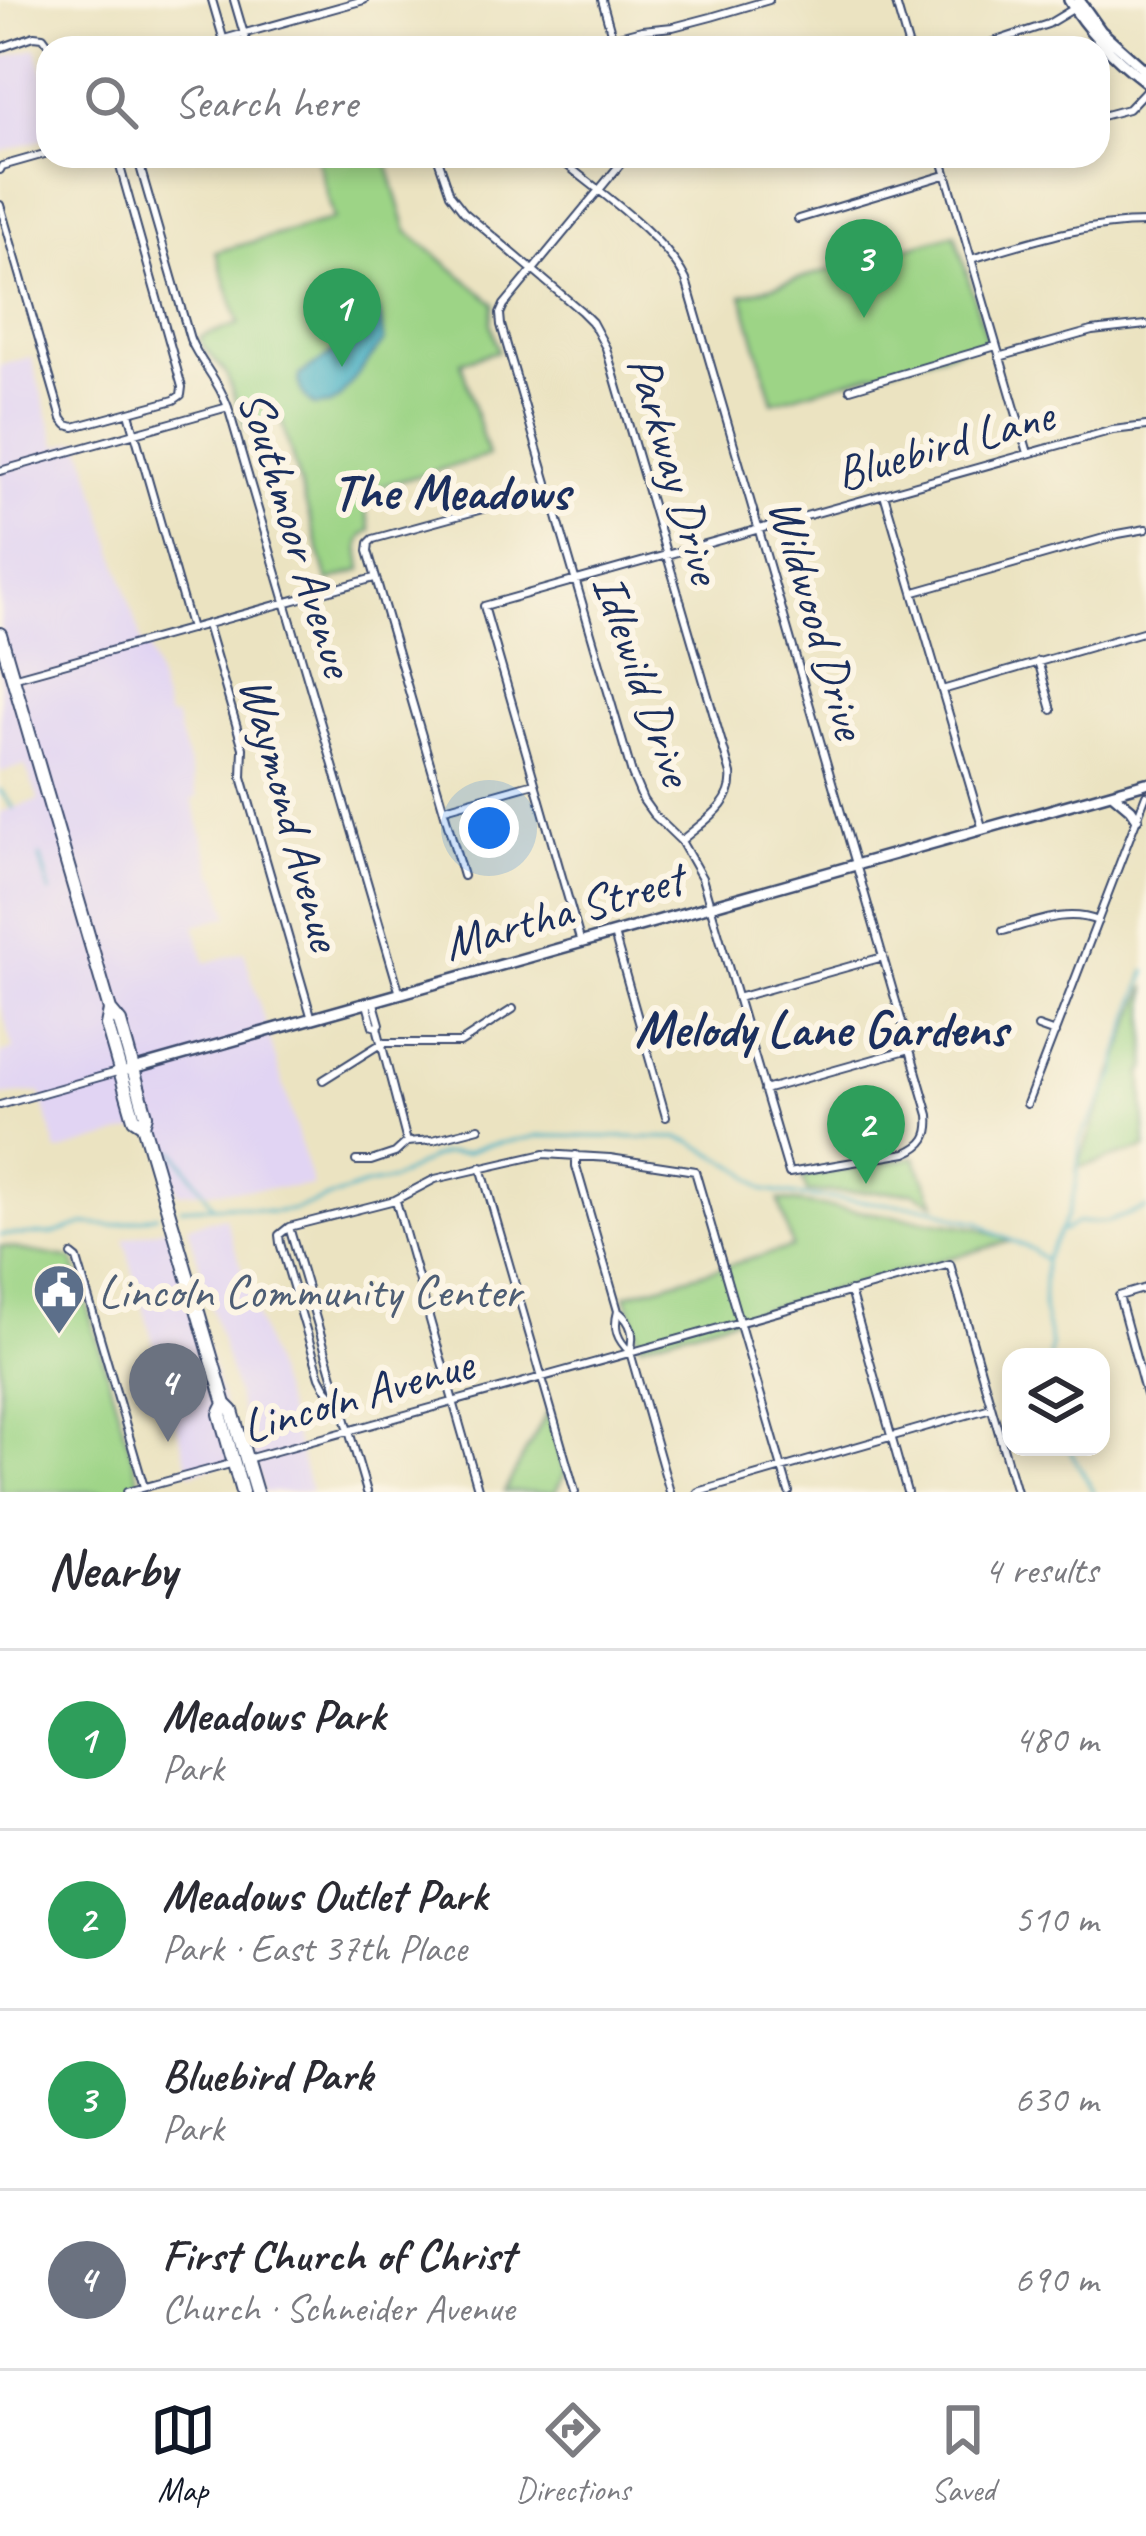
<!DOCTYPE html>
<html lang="en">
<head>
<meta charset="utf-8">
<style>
  :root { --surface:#fff; --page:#f2f2f3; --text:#2b2b33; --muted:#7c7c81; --line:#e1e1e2; --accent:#111827 }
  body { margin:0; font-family:Caveat,sans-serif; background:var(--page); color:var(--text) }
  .controls { position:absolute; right:36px; bottom:36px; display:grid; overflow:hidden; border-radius:24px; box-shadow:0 6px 18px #0003 }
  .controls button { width:108px; height:108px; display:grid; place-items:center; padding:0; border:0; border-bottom:3px solid var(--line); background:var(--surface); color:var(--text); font:60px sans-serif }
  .you { position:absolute; left:489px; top:828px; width:42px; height:42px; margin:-30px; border:9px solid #fff; border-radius:50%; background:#1a73e8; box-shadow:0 0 0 18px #1a73e833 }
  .badge { display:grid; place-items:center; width:78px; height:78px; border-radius:50%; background:var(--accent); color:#fff; font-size:39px; font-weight:700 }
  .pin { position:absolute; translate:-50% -99px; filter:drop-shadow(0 3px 6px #0008) }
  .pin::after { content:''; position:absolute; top:63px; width:42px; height:36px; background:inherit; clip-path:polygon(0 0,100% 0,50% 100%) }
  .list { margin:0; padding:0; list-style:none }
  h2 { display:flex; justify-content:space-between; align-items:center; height:156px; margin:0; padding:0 48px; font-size:51px }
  h2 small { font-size:39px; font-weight:400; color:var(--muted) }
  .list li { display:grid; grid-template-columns:78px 1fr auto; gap:36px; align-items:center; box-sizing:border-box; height:180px; padding:0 48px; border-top:3px solid var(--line) }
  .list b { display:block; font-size:45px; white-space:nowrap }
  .list p { margin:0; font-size:39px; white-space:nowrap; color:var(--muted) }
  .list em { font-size:39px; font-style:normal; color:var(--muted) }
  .icon { flex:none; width:66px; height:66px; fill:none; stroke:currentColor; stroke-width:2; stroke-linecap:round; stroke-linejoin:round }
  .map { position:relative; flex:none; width:1146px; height:1492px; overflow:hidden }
  .search { position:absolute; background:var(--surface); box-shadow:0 6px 18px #0003; left:36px; right:36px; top:36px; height:132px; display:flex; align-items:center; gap:30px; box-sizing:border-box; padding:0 42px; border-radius:36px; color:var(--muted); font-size:45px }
  .sheet { height:876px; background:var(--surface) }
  nav { display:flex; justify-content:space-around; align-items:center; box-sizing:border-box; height:168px; border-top:3px solid var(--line); background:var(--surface); font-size:33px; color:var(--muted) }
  nav a { display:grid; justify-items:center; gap:6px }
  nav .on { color:var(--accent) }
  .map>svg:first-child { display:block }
</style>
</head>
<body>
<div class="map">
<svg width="1146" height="1492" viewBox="0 0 1146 1492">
  <rect width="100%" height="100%" fill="#fcf5e5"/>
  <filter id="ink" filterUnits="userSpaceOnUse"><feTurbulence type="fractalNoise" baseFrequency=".00833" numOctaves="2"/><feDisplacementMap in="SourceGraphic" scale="24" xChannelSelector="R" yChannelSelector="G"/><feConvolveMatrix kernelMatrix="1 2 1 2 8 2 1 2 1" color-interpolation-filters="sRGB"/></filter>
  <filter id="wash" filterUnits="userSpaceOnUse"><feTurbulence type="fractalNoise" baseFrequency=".004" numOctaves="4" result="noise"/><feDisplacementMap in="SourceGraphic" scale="48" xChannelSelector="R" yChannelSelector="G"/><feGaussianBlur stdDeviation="2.7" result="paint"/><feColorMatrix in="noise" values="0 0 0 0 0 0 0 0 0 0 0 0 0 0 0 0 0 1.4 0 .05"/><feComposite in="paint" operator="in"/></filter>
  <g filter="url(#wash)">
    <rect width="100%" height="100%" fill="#ebe3c1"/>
    <!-- built -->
    <path fill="#e1d4f3" d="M 36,48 L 48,87 L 48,138 L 0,152 L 0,58 Z
      M 31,357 L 57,446 L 79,440 L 85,454 L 143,647 L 149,647 L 168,717 L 175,717 L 198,798 L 192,799 L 214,876 L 217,876 L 229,916 L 195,925 L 205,963 L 244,952 L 313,1186 L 178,1193 L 157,1124 L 57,1152 L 40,1092 L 0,1096 L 0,1054 L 13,1049 L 0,1003 L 0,812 L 39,800 L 25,766 L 0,772 L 0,365 Z
      M 225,1217 L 298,1447 L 311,1492 L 264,1492 L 188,1225 Z
      M 171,1226 L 223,1403 L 232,1462 L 190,1473 L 124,1239 Z"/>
    <!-- green -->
    <path fill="#9dd486" stroke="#5c8272" stroke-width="3" d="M 317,156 L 385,156 L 407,231 L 494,303 L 491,323 L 498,351 L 461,362 L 488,456 L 361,492 L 371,530 C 352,540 362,554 362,570 L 328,581 L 281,419 L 245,429 L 226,373 L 203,346 L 200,337 L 239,324 L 216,252 L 334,219 Z
      M 955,234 L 987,341 L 773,402 L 742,295 Z
      M 1146,986 L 1146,1069 L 1142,1074 L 1146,1148 L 1077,1168 Z
      M 915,1157 L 935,1203 L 912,1192 L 807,1192 L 802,1177 Z
      M 779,1200 L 978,1228 L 1011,1241 L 640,1344 L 626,1295 L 792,1247 Z
      M 0,1246 L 73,1259 L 141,1486 L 118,1492 L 0,1492 Z
      M 548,1411 L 565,1473 L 555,1492 L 504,1492 Z"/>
    <!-- water -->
    <path fill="#48b2c6" stroke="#327092" stroke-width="3" d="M 366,307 L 373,307 L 379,312 L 384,341 L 340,397 L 330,404 L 315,406 C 304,399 297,388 300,375 C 312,366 325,360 335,350 C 348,336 352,318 366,307 Z"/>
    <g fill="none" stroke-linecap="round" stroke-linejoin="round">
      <!-- stream -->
      <path stroke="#48b2c6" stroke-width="3" d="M 0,790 L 13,808
        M 40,856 L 50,892
        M 175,1151 L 212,1204
        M 181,1208 L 231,1205 L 271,1212 L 293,1210 L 366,1185 L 392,1180 L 431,1158 L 444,1154 L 465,1153 L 484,1146 L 539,1136 L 678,1138 L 692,1142 L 744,1171 L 763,1190 L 802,1196 L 933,1208 L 957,1218 L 979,1222 L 994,1233 L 1031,1249 L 1045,1260
        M 1063,1231 L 1076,1223 L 1107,1222 L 1146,1208
        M 0,1235 L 52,1234 L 84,1224 L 113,1226 L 157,1215
        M 1050,1357 L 1051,1344 L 1043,1309 L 1045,1260 L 1068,1215 L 1076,1185 L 1080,1140 L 1117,1072 L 1118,1055 L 1146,970
        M 1068,1447 L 1094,1492"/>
    </g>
  </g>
  <g filter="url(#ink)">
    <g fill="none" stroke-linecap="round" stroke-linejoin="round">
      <!-- minor casing -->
      <g stroke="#3a4a6d" stroke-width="10">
        <path id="minor" d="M 212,0 L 226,48
          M 234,0 L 248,48
          M 602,0 L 612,36
          M 895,0 L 909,48
          M 224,39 L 364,0
          M 0,48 L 34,36 L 43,37 L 51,48
          M 571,48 L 642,30 L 673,27 L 711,17 L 769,0
          M 975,48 L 1048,24 L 1073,9
          M 1098,117 L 1128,109 L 1146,90
          M 137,156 L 190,339 C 202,366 217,377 228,407 L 400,994
          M 437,156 L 450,194 L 464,212 L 581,311 L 592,322 L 606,348 L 731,774 C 735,805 702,822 681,841
          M 556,156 C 596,190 663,233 686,280 L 929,1115 C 931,1136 925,1145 906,1153 L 789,1173 L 702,878 L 681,841 L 653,814 L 643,800 L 632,774 L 501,325 L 500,314 L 504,305 L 627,156
          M 941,156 L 1028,453
          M 942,162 L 962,156
          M 140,167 L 180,156
          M 0,170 L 2,166 L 48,153
          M 0,205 L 62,419 L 67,425 L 74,427 L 174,400 L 181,395 L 182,387 L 117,156
          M 798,219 L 945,175
          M 971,259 C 1028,242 1085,223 1146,223
          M 999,357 L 1092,331 L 1146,325
          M 850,389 L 996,346
          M 129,413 L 191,629
          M 0,471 L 228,407
          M 884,494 L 983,830
          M 915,592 L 1118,534 L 1146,529
          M 207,625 L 243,748 L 242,777 L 312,1019
          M 1038,661 L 1052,710
          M 16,677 L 374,578
          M 942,690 L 1146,631
          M 445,808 L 534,783
          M 463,876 L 368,551 L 369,543 L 373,539 L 548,491
          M 1003,931 C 1034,923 1067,908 1098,921
          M 614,934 L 666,1117
          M 581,943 L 484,606 L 1113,430 L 1146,426
          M 737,998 L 883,957
          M 374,1003 L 380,1024 L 377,1027
          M 367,1004 L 373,1026 L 377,1027 L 407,1142
          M 1038,1027 L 1055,1033
          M 323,1080 L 382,1043 L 460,1043 L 513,1009
          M 764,1090 L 910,1049
          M 1027,1104 L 1146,795
          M 0,1105 L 117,1072
          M 576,1155 L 576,1166 L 618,1311 C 613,1329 617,1339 630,1352 L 670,1492
          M 356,1161 L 371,1161 L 395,1153 L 407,1142 L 433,1140 L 479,1128
          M 481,1167 L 575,1492
          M 396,1201 L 479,1492
          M 289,1227 L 395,1200 L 435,1179 L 544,1154 L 610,1158 L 695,1171 L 789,1492
          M 289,1227 L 367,1492
          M 289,1227 L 279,1235 L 280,1243 L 320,1377 L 326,1388 L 339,1402
          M 72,1255 L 77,1259 L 144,1487
          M 1146,1288 L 1119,1296 L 1146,1395
          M 850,1291 L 907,1492
          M 618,1311 C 632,1323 635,1334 630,1352
          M 247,1459 L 950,1264 L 1016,1492
          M 127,1492 L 234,1463
          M 698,1492 L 991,1408"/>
      </g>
      <!-- tertiary casing -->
      <g stroke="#3a4a6d" stroke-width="14">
        <path id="tertiary" d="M 1069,0 C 1088,33 1116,59 1146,82
          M 1079,0 L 1101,31 L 1146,71
          M 1112,793 L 1131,809 L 1137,818
          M 129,1070 L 1146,783"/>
      </g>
      <!-- trunk casing -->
      <g stroke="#3a4a6d" stroke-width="16">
        <path id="trunk" d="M 0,634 L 110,1010 L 120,1022 L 146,1115 L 143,1125 L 225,1404 L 232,1411 L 256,1492
          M 110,1010 L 107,1025 L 134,1119 L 143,1125
          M 225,1404 L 220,1414 L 242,1492"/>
      </g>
      <!-- minor -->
      <use href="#minor" stroke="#fff" stroke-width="6"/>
      <!-- tertiary -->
      <use href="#tertiary" stroke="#fff" stroke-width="9"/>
      <!-- trunk -->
      <use href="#trunk" stroke="#fff" stroke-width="12"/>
    </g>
  </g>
  <!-- icons -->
  <defs>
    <g id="civic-pin" transform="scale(2.7)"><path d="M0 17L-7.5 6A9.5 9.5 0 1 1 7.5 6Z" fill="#5c6f8a" stroke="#fcf5e5"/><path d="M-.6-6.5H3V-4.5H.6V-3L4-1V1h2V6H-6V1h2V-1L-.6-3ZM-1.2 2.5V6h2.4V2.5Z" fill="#fff"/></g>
  </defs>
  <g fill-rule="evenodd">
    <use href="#civic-pin" x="59" y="1290"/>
  </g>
  <g text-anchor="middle" stroke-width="12" stroke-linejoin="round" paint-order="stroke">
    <!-- street labels -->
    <g font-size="48" fill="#1b2f5e" stroke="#fcf5e5">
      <text transform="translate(944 443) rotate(-16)" y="17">Bluebird Lane</text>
      <text transform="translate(676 469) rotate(74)" y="17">Parkway Drive</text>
      <text transform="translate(298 533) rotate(73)" y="17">Southmoor Avenue</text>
      <text transform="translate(819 618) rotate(74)" y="17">Wildwood Drive</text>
      <text transform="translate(644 679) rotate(71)" y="17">Idlewild Drive</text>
      <text transform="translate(292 813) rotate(75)" y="17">Waymond Avenue</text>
      <text transform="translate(563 910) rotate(-16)" y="17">Martha Street</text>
      <text transform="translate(357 1394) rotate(-16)" y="17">Lincoln Avenue</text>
    </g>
    <!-- service labels -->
    <g font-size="48" fill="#4e5e75" stroke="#fcf5e5" text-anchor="start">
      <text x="98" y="1307">Lincoln Community Center</text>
    </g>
    <!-- neighbourhood labels -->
    <g font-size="51" font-weight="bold" fill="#1b2f5e" stroke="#fcf5e5">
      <text x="451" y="509">The Meadows</text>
      <text x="821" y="1046">Melody Lane Gardens</text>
    </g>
  </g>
</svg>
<div class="controls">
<button><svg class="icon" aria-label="layers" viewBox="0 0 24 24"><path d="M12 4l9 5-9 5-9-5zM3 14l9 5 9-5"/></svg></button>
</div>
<div class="you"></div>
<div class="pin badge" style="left:342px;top:367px;background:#2e9e5b">1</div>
<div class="pin badge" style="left:866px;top:1184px;background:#2e9e5b">2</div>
<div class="pin badge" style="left:864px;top:318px;background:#2e9e5b">3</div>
<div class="pin badge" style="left:168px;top:1442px;background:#6b7280">4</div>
<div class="search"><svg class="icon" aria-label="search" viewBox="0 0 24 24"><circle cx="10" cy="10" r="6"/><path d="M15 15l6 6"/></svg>Search here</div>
</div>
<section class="sheet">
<h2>Nearby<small>4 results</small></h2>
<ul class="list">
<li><span class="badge" style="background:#2e9e5b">1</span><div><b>Meadows Park</b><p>Park</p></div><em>480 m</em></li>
<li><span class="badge" style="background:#2e9e5b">2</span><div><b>Meadows Outlet Park</b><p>Park · East 37th Place</p></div><em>510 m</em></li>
<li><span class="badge" style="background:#2e9e5b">3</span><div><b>Bluebird Park</b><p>Park</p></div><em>630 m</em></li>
<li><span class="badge" style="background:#6b7280">4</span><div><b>First Church of Christ</b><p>Church · Schneider Avenue</p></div><em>690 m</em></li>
</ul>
</section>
<nav>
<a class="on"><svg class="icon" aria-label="map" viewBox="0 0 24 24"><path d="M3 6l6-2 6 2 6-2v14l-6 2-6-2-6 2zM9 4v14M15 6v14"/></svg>Map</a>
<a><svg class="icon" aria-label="directions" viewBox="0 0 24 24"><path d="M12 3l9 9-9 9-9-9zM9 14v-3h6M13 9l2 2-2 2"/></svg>Directions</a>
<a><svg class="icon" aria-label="saved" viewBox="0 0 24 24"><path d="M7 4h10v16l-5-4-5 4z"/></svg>Saved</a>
</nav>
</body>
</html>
